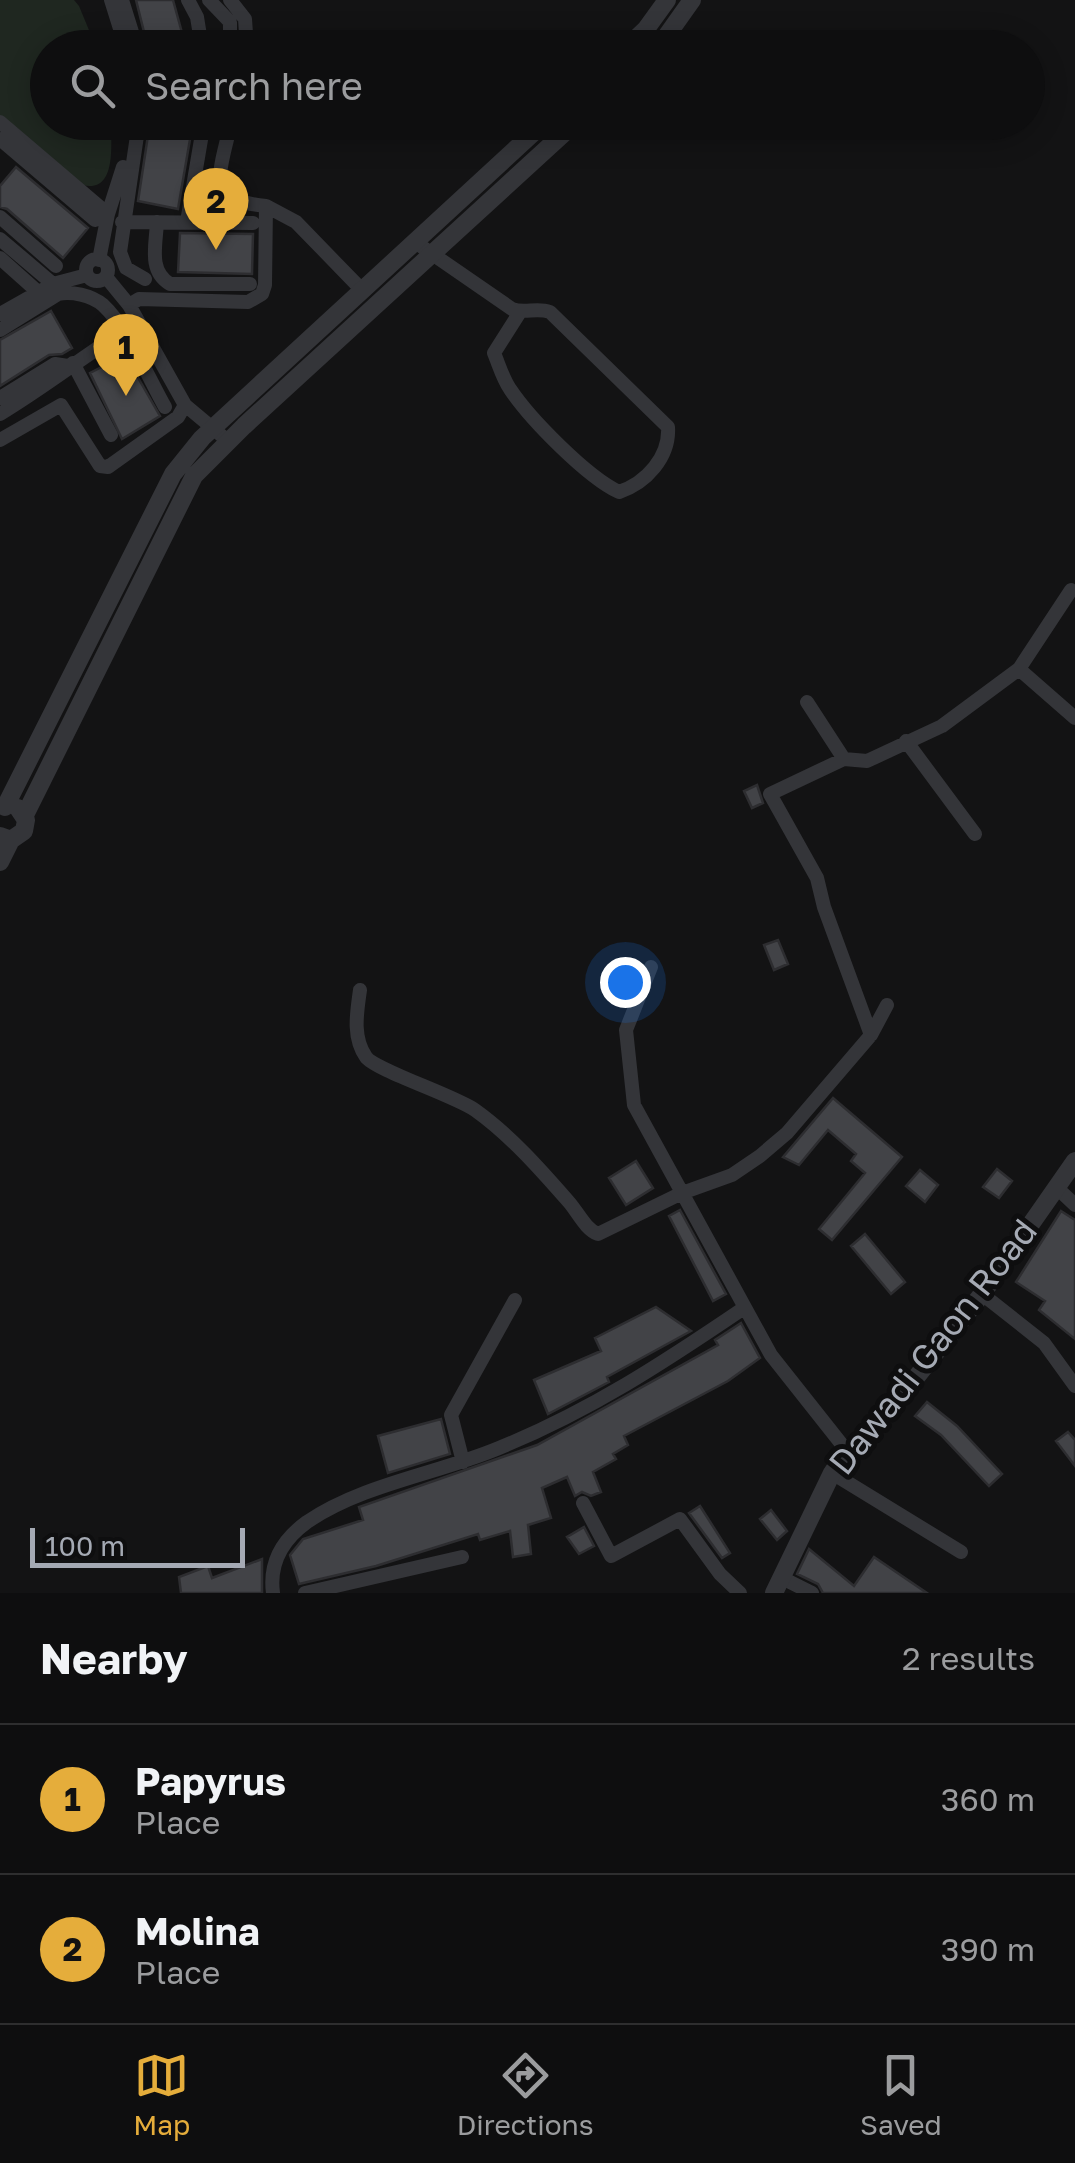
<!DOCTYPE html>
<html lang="en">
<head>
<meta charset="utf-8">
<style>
  :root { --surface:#0e0e0f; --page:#1c1c1d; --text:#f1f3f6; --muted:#9b9c9e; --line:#2e2e2f; --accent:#e5ad3b }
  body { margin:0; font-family:"Golos Text",sans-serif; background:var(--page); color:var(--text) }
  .scale { position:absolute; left:30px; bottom:25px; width:215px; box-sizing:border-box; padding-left:10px; border:5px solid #a5aab4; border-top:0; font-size:28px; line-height:35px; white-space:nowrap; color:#a5aab4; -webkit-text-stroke:8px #0e0e0f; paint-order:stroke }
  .you { position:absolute; left:625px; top:982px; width:35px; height:35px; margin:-25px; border:8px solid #fff; border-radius:50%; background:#1a73e8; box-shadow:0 0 0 15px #1a73e833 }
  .badge { display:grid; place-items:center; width:65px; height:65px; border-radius:50%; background:var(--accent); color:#111; font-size:32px; font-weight:700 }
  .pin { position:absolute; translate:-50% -82px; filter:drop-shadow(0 2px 5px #0008) }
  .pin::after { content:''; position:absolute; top:52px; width:35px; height:30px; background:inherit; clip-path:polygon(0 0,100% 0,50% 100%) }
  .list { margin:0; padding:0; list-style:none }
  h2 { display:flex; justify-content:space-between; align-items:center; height:130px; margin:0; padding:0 40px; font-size:42px }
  h2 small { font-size:32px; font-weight:400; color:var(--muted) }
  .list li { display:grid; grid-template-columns:65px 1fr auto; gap:30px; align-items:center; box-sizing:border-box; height:150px; padding:0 40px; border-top:2px solid var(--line) }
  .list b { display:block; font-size:38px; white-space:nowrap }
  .list p { margin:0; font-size:32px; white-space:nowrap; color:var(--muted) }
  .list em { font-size:32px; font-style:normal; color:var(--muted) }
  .icon { flex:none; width:55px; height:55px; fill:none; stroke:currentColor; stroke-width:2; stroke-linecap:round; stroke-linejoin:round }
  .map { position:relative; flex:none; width:1075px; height:1593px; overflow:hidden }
  .search { position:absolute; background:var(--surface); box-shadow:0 5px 25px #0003; left:30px; right:30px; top:30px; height:110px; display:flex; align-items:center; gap:25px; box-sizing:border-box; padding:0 35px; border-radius:55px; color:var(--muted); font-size:38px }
  .sheet { height:430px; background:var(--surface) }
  nav { display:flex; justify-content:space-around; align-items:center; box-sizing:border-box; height:140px; border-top:2px solid var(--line); background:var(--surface); font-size:28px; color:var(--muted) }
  nav a { display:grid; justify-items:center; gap:5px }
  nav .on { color:var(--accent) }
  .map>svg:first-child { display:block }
</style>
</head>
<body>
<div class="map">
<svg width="1075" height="1593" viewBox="0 0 1075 1593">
  <rect width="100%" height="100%" fill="#131314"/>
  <!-- green -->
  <path fill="#1f2720" d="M 0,0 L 74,0 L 79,6 L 96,47 L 48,48 L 48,122 L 111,123 C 111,145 117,194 82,185 L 0,115 Z"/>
  <!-- building -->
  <path fill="#424347" stroke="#2d2d30" stroke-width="2.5" d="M 136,0 L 173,0 L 184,40 L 148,48 Z
    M 150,122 L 193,122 L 178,209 L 138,201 Z
    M 16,167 L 88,228 L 63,258 L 7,209 L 0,207 L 0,186 Z
    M 180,233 L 253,234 L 252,274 L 178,272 Z
    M 51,311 L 72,348 L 62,354 L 49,355 L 0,386 L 0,340 Z
    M 125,355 L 160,416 L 122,439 L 90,373 Z
    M 757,785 L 763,803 L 752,808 L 744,791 Z
    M 778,940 L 788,964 L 774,970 L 764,945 Z
    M 833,1098 L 902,1157 L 832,1240 L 819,1229 L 865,1173 L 851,1161 L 856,1154 L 828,1130 L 799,1165 L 783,1157 Z
    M 636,1161 L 653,1188 L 626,1205 L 609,1178 Z
    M 997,1169 L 1012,1181 L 999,1198 L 983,1187 Z
    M 920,1170 L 938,1185 L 925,1202 L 906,1186 Z
    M 680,1210 L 726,1294 L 713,1301 L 669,1216 Z
    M 1061,1211 L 1075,1220 L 1075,1339 L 1039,1310 L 1045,1301 L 1016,1282 Z
    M 865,1234 L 905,1282 L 891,1294 L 851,1246 Z
    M 656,1307 L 691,1331 L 607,1377 L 609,1382 L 548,1414 L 534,1380 L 601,1351 L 595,1338 Z
    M 741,1323 L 760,1358 L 728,1381 L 624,1436 L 628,1445 L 613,1454 L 616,1459 L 593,1472 L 601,1492 L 591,1496 L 582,1492 L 575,1496 L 567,1477 L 542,1488 L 551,1518 L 528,1525 L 531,1554 L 513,1557 L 510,1531 L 480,1540 L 478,1534 L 376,1566 L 299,1584 L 290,1555 L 303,1539 L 363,1520 L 359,1507 L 537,1445 L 718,1345 L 715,1340 Z
    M 927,1402 L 957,1426 L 1002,1474 L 989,1486 L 941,1435 L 915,1416 Z
    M 441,1419 L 450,1454 L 388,1473 L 378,1436 Z
    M 1068,1432 L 1075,1440 L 1075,1466 L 1056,1441 Z
    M 700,1506 L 730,1553 L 722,1558 L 689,1513 Z
    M 771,1510 L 787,1531 L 777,1540 L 760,1519 Z
    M 584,1527 L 594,1546 L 579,1554 L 567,1537 Z
    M 809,1549 L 854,1586 L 874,1557 L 927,1593 L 823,1593 L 818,1584 L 797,1574 Z
    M 262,1559 L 262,1593 L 181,1593 L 179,1577 L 208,1566 L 212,1578 Z"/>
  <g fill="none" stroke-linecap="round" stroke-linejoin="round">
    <!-- minor -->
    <path stroke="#343539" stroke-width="14" d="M 111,0 L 126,48
      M 122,0 L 137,48
      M 188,0 L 197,17 L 202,48
      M 209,0 L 230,22 L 230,48
      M 230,0 L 245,19 L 247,48
      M 0,122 L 108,214 L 99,260
      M 139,122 L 120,252 L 126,268 L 145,279
      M 0,139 L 95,220
      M 266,206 L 296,222 L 362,290
      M 108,214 L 123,167
      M 0,217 L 56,266
      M 122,222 L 253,223
      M 157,222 C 156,245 148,271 170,284 L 250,284
      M 187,222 L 204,122
      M 0,239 L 53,284
      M 415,242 L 512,309 C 525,314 536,307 550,312 L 668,427 C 670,457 646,483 619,492 C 587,477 530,419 510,389 C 503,379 499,365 494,353 L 520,312
      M 0,258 L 38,292
      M86 270a11 11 0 1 1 22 0a11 11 0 1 1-22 0Z
      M 106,277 L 129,305
      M 0,314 L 53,284 L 87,275
      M 0,330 L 58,294 C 71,291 91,295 103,305 C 127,327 148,377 165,407
      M 73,363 L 111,435
      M 0,398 L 55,364 L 68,366
      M 185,405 L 228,441
      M 0,414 C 43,388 80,359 122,332
      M 0,440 L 61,405 L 100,466 L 108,467 L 178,417 L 185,405 L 129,305 L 139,299 L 248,302 L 262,294 L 265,285 L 266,206 C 202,200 221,171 231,122
      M 1019,669 L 1071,590
      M 807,702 L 844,759 L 867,761 L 942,726 L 1019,669 L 1075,718
      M 906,741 L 975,834
      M 844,759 L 770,794 L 817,878 L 824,907 L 871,1035
      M 651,967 L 626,1030 L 634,1105 L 771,1355 L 847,1451
      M 360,990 C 357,1012 352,1037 366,1057 C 375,1070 453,1095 475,1110 C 510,1135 540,1169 568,1201 C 578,1212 585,1229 598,1234 L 682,1193 L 732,1175 L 760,1156 L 787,1133 L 871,1035 L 887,1005
      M 1056,1187 L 1075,1205
      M 982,1294 L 1044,1343 L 1075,1386
      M 463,1462 L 451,1415 L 515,1300
      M 832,1473 L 961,1552
      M 583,1503 L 611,1556 L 680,1519 L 720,1574 L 740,1593
      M 782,1578 L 812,1593
      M 273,1593 C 269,1563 282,1540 307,1522 C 363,1484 437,1474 499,1448 C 590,1411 663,1363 744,1308
      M 305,1593 L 462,1557"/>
    <!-- tertiary -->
    <path stroke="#343539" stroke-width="18" d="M 626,48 L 646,29 L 667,0
      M 658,48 L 692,0
      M 5,807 L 173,474 L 202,438 L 545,122
      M 25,815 L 194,476 L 244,426 L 576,122
      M 0,836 L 11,840 L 24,831 L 26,820 L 18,808
      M 0,862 L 11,840
      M 774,1593 L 832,1473 L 847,1451 L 888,1413 L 982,1294 L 1075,1161"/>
  </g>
  <g text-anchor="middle" stroke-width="10" stroke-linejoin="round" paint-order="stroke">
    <!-- street labels -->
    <g font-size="35" fill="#a5aab4" stroke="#0e0e0f">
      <text transform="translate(933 1347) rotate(-52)" y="12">Dawadi Gaon Road</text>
    </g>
  </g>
</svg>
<div class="scale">100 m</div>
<div class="you"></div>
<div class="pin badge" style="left:126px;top:396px">1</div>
<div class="pin badge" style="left:216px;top:250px">2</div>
<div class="search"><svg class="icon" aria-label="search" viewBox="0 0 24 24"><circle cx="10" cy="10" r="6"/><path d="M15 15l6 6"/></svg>Search here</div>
</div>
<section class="sheet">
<h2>Nearby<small>2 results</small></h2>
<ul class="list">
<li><span class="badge">1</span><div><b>Papyrus</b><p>Place</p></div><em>360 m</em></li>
<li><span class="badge">2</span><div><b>Molina</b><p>Place</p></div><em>390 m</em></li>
</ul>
</section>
<nav>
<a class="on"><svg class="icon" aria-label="map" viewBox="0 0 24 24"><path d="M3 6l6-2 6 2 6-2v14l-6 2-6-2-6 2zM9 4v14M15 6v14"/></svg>Map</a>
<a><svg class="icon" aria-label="directions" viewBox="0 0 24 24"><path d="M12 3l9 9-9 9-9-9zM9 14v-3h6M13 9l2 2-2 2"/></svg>Directions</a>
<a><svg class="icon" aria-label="saved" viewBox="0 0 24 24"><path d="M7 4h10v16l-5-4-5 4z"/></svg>Saved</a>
</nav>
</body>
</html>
